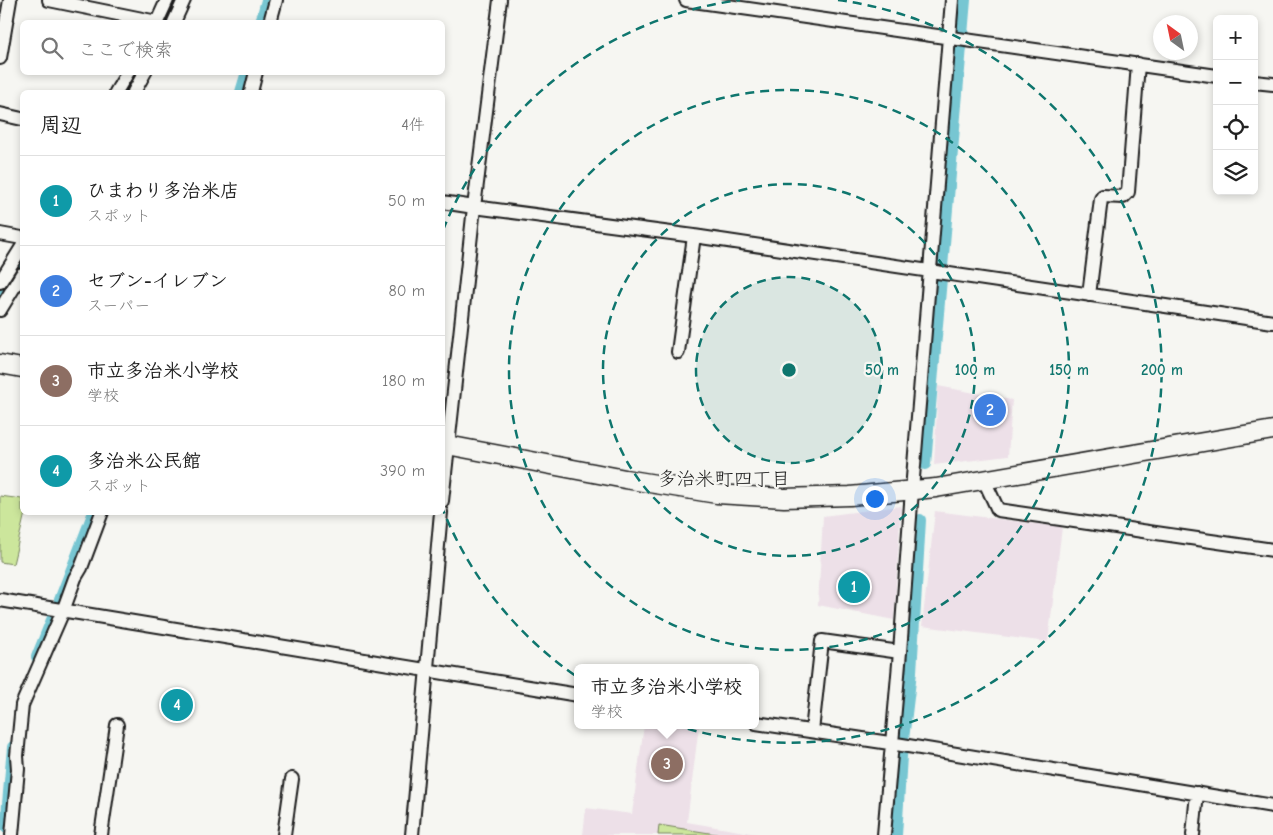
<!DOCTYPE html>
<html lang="ja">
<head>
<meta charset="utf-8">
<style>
  :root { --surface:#fff; --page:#f2f2f2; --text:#222; --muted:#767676; --line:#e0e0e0; --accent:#0b8043 }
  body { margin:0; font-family:"Comic Neue","Klee One",sans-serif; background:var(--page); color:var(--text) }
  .controls { position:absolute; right:15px; top:15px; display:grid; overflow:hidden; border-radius:8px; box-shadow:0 2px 8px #0003 }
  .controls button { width:45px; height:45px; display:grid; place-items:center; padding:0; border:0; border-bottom:1px solid var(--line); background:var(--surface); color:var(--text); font:25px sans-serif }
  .compass { position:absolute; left:1153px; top:15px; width:45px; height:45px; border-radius:50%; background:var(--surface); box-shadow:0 2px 8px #0003; rotate:327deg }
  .you { position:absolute; left:874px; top:498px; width:18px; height:18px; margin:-12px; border:4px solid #fff; border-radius:50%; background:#1a73e8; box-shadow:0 0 0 8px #1a73e833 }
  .badge { display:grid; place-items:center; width:32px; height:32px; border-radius:50%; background:var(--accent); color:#fff; font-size:16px; font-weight:700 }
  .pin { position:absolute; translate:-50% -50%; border:2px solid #fff; box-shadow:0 1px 5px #0006 }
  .popup { position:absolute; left:574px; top:664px; width:185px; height:65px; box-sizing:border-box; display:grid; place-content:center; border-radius:8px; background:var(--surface); filter:drop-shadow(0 1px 4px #0005); font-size:16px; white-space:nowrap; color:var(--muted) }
  .popup b { font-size:19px; color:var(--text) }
  .popup::after { content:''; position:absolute; left:50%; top:100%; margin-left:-10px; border:10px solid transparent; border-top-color:var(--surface) }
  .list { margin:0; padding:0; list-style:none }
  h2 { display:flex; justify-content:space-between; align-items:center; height:65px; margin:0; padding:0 20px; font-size:21px }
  h2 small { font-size:16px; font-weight:400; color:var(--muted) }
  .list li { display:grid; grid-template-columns:32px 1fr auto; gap:15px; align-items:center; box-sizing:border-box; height:90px; padding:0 20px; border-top:1px solid var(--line) }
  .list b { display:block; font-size:19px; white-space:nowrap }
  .list p { margin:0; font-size:16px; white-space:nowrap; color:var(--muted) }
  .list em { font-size:16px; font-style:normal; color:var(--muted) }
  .icon { flex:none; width:28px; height:28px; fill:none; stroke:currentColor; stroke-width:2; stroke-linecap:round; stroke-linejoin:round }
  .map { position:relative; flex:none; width:1273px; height:835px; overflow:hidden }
  .search { position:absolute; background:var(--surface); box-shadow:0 2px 8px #0003; left:20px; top:20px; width:425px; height:55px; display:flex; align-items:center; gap:12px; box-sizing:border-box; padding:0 18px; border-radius:8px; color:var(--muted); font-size:19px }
  .panel { position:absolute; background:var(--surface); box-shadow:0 2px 8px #0003; left:20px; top:90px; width:425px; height:425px; border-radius:8px }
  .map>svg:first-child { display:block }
</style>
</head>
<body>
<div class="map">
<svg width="1273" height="835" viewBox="0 0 1273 835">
  <rect width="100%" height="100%" fill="#f6f6f2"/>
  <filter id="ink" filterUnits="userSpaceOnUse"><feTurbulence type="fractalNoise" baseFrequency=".02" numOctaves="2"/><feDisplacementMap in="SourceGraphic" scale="10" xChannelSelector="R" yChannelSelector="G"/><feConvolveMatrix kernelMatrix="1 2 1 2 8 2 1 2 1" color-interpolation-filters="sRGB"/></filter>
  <g filter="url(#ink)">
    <!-- built -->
    <path fill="#ede0e8" d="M 938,386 L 1012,400 L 1008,456 L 934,465 Z
      M 901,506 L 894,620 L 818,605 L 823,516 Z
      M 935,511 L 1062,527 L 1048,642 L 922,626 Z
      M 644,725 L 699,725 L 687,822 L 762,835 L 583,835 L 586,808 L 632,814 Z"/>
    <!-- green -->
    <path fill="#cce69c" stroke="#74815c" d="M 0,496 L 22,499 L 22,512 L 25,513 L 13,564 L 0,562 Z
      M 659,825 L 722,835 L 658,835 Z"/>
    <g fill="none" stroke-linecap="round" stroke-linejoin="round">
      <!-- canal -->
      <path stroke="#77c6d2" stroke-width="12" d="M 165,22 L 175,0
        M 261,22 L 267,0
        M 125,92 L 137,72
        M 241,92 L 247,72
        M 0,295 L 22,259
        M 925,464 L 965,0
        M 60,600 L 94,512
        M 37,657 L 54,615
        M 6,827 L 13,747
        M 896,835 L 901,756 L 911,672 L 920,520"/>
      <!-- street casing -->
      <g stroke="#1c1c1c" stroke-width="16">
        <path id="street" d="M 49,0 L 157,22
          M 686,0 L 1217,76
          M 157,22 L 167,0
          M 174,22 L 184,0
          M 270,22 L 276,0
          M 0,58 L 10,0
          M 1254,82 L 1273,84
          M 116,92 L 128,72
          M 134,92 L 145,72
          M 251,92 L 256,72
          M 0,114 L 22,119
          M 442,202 L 474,207 L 694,236 L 1273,322
          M 0,234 L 22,238
          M 0,282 L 22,247
          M 1089,295 L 1101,199 L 1103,196 L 1123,197 L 1128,192 L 1138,64
          M 0,310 L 22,274
          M 678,352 L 694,236
          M 984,480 L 998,510 L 1273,550
          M 442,501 L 474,207 L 500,0
          M 0,600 L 578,695
          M 756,723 L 896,744 L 1273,806
          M 812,731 L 822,641 L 900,652
          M 12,835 L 18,769 L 17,756 L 22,705 L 63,611 L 75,578 L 81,568 L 102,512
          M 101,835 L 117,725
          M 284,835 L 292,779
          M 412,835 L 441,512
          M 884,835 L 900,652 L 912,490 L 952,0
          M 1193,835 L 1197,793"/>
      </g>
      <!-- secondary casing -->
      <g stroke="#1c1c1c" stroke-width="21">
        <path id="secondary" d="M 0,364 L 22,368
          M 442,444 L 625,479 L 717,494 L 784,498 L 850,496 L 936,488 L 1273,430"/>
      </g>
      <!-- street -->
      <use href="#street" stroke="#f6f6f2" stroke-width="12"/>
      <!-- secondary -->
      <use href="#secondary" stroke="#f6f6f2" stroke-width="18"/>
    </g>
  </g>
  <!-- distance rings -->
  <circle cx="789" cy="370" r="93" fill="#0f766e" fill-opacity=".12"/>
  <g fill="none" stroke="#0f766e" stroke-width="2.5" stroke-dasharray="9 6">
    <circle cx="789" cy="370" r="93"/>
    <circle cx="789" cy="370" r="186"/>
    <circle cx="789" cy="370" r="280"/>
    <path d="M443 230A373 373 0 0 1 740 0M838 0A373 373 0 1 1 443 510"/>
  </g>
  <g text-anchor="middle" stroke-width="4.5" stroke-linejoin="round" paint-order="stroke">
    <!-- neighbourhood labels -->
    <g font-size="19" fill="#1c1c1c" stroke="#f6f6f2">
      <text x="724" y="485">多治米町四丁目</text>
    </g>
  </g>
  <circle cx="789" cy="370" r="8" fill="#0f766e" stroke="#f6f6f2" stroke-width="2.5"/>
  <g font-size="15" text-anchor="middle" font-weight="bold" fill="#0f766e" stroke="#f6f6f2" stroke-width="4.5" stroke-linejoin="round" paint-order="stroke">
    <text x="882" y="375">50 m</text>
    <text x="975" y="375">100 m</text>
    <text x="1069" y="375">150 m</text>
    <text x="1162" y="375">200 m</text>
  </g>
</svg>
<div class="controls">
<button>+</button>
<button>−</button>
<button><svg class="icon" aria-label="locate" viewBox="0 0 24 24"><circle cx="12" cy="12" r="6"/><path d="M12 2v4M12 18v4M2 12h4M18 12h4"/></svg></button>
<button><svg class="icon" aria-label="layers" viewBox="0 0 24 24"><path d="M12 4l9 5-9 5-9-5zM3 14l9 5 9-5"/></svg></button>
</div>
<svg class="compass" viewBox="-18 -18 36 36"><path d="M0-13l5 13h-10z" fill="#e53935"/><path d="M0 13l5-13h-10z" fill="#767676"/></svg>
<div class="you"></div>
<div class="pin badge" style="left:854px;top:587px;background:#0f9aa8">1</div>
<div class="pin badge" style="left:990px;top:410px;background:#3f7fe0">2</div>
<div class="pin badge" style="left:667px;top:764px;background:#8d6e63">3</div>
<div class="popup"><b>市立多治米小学校</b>学校</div>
<div class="pin badge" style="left:177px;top:705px;background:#0f9aa8">4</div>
<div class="search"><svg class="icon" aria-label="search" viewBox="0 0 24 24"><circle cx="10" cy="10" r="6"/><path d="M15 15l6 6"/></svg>ここで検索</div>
<section class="panel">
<h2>周辺<small>4件</small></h2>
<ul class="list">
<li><span class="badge" style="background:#0f9aa8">1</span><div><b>ひまわり多治米店</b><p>スポット</p></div><em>50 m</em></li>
<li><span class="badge" style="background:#3f7fe0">2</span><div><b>セブン-イレブン</b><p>スーパー</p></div><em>80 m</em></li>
<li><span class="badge" style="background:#8d6e63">3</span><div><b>市立多治米小学校</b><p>学校</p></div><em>180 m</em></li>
<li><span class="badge" style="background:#0f9aa8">4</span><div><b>多治米公民館</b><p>スポット</p></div><em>390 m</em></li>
</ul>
</section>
</div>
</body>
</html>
